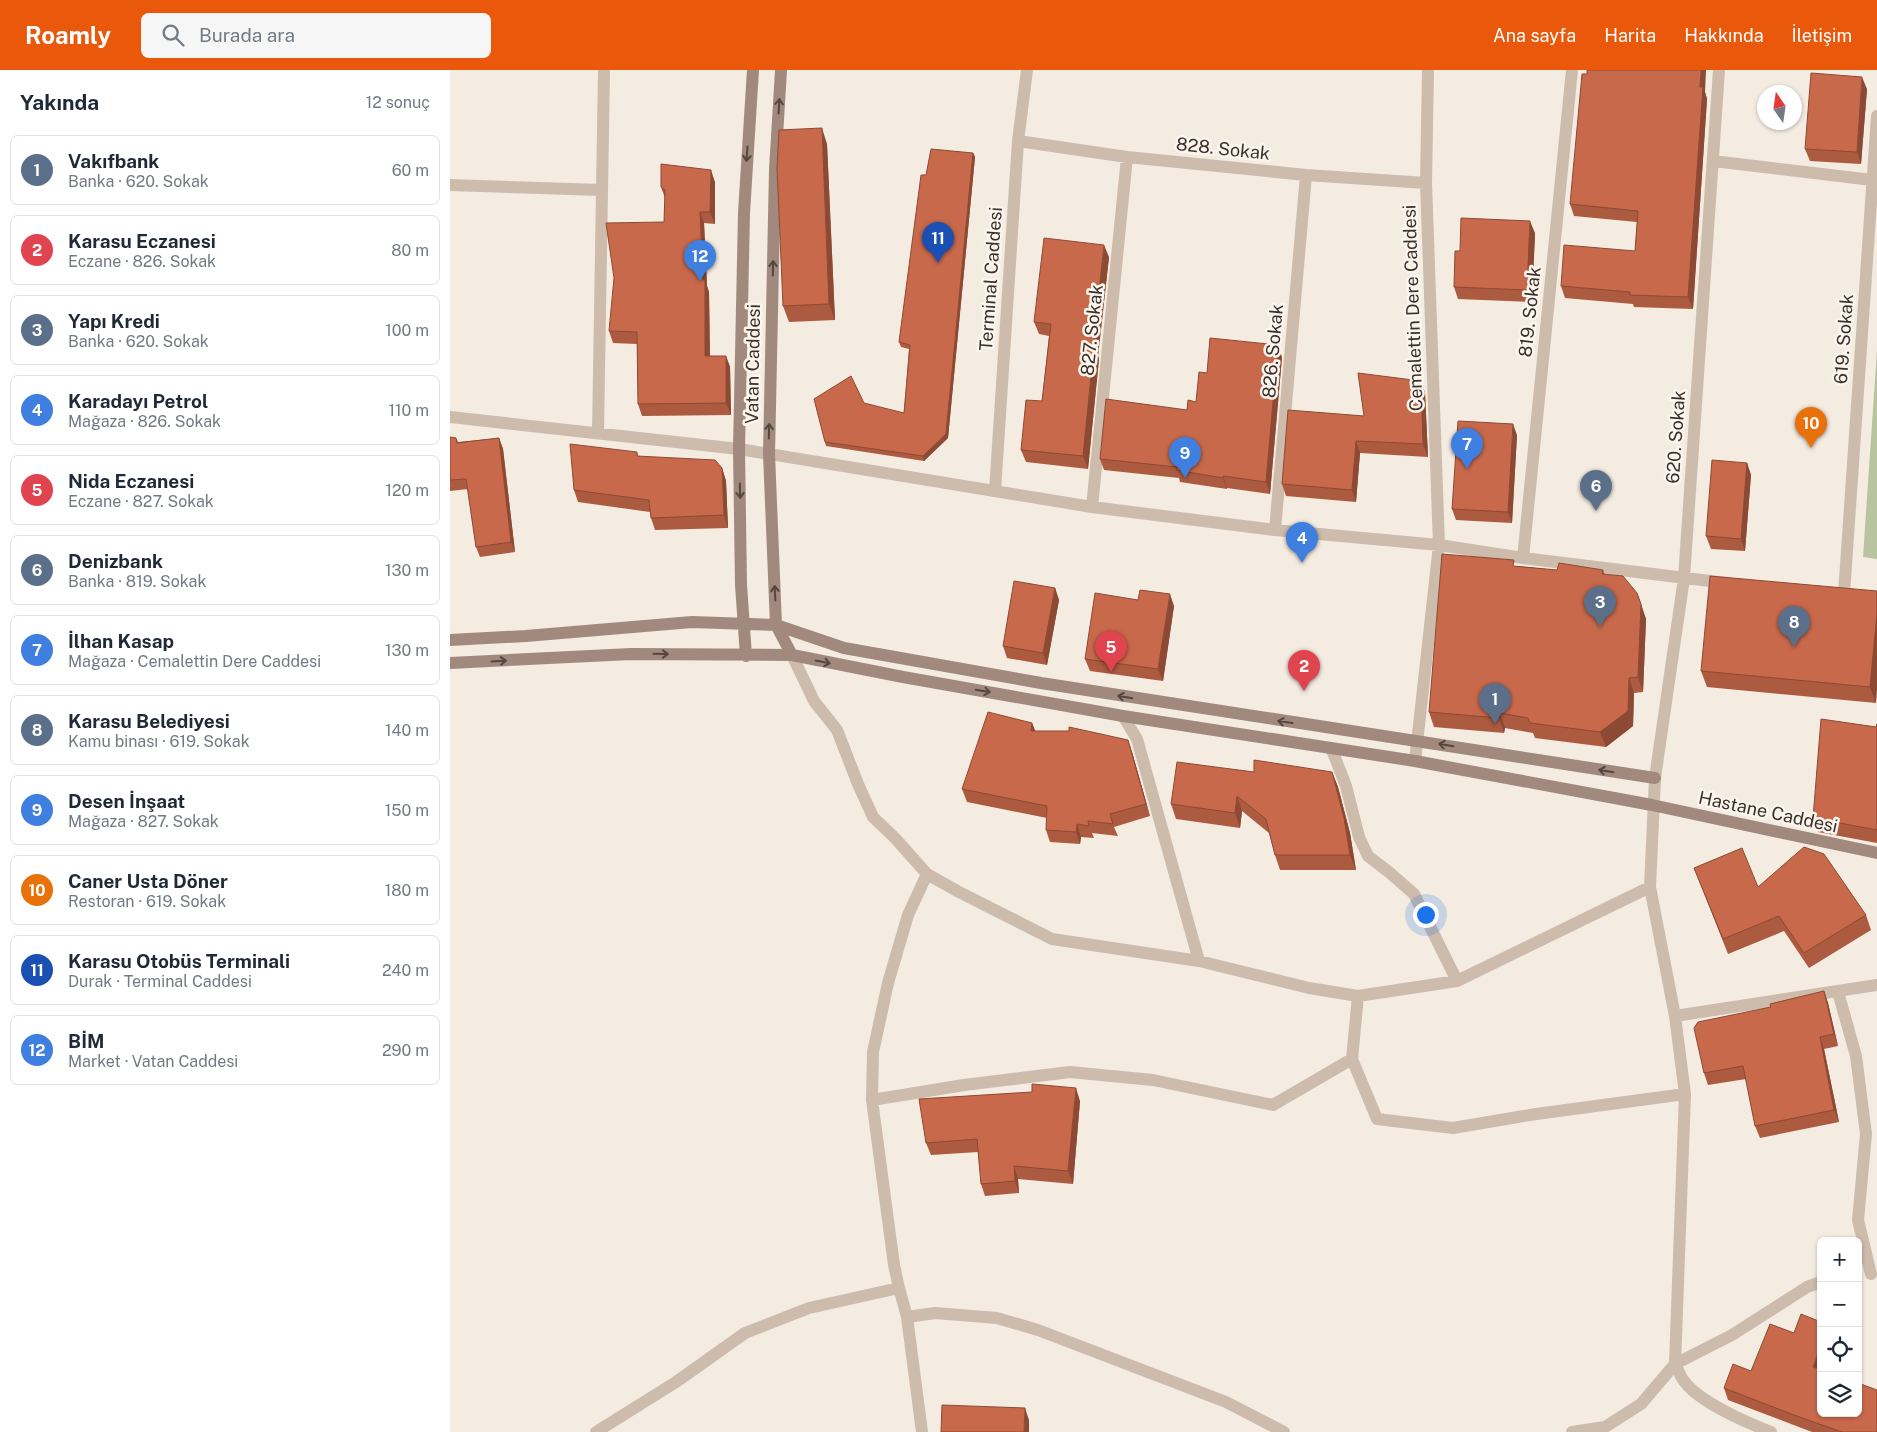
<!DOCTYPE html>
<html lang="tr">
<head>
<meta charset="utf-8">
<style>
  :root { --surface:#fff; --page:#f6f6f7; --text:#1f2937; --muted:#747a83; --line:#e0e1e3; --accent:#ea580c }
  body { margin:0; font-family:"Public Sans",sans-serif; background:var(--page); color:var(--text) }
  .controls { position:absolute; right:15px; bottom:15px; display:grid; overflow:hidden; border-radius:8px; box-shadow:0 1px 4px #0004 }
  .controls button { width:45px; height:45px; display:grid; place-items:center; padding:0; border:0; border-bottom:1px solid var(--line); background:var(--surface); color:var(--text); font:25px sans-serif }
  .compass { position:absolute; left:1307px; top:15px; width:45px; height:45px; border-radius:50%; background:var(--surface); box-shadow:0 1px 4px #0004; rotate:347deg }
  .you { position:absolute; left:975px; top:844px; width:18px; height:18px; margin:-12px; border:4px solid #fff; border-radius:50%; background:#1a73e8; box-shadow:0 0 0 8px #1a73e833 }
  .badge { display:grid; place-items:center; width:32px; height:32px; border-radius:50%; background:var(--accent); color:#fff; font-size:16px; font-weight:700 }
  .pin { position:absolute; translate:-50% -41px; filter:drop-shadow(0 1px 2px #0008) }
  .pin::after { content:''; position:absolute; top:26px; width:18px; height:15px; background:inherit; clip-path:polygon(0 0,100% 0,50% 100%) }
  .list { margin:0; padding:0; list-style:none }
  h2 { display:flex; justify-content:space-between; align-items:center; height:65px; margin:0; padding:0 20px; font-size:21px }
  h2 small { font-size:16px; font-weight:400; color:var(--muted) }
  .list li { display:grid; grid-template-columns:32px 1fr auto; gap:15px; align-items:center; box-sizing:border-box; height:70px; margin:0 10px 10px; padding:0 10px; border:1px solid var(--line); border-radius:8px }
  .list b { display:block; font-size:19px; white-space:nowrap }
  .list p { margin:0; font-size:16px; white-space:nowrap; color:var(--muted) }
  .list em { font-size:16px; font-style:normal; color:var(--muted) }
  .icon { flex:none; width:28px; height:28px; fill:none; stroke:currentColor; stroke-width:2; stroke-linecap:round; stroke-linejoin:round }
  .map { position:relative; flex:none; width:1427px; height:1362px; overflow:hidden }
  header { display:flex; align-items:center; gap:30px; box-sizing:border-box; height:70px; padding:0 25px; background:var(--accent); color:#fff }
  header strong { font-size:24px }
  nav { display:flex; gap:28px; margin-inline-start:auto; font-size:18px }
  .search { width:350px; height:45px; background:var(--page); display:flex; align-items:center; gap:12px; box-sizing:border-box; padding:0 18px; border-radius:8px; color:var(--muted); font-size:19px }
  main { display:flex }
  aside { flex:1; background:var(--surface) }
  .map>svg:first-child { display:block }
</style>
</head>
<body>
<header>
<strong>Roamly</strong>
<div class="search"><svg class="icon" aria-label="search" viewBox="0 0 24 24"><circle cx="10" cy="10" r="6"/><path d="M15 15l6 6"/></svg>Burada ara</div>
<nav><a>Ana sayfa</a><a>Harita</a><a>Hakkında</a><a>İletişim</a></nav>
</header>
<main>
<aside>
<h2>Yakında<small>12 sonuç</small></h2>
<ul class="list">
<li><span class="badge" style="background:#5c6f8a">1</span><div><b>Vakıfbank</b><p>Banka · 620. Sokak</p></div><em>60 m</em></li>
<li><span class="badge" style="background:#e0444e">2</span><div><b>Karasu Eczanesi</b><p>Eczane · 826. Sokak</p></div><em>80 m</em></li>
<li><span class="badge" style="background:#5c6f8a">3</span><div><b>Yapı Kredi</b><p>Banka · 620. Sokak</p></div><em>100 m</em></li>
<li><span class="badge" style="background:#3f7fe0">4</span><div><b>Karadayı Petrol</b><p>Mağaza · 826. Sokak</p></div><em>110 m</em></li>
<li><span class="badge" style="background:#e0444e">5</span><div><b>Nida Eczanesi</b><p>Eczane · 827. Sokak</p></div><em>120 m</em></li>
<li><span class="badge" style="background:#5c6f8a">6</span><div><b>Denizbank</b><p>Banka · 819. Sokak</p></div><em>130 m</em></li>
<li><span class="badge" style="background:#3f7fe0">7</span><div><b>İlhan Kasap</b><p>Mağaza · Cemalettin Dere Caddesi</p></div><em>130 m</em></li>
<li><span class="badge" style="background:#5c6f8a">8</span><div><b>Karasu Belediyesi</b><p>Kamu binası · 619. Sokak</p></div><em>140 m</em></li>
<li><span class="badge" style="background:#3f7fe0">9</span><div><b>Desen İnşaat</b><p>Mağaza · 827. Sokak</p></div><em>150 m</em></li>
<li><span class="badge" style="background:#e8710a">10</span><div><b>Caner Usta Döner</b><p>Restoran · 619. Sokak</p></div><em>180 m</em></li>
<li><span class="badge" style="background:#1a4fb4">11</span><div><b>Karasu Otobüs Terminali</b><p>Durak · Terminal Caddesi</p></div><em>240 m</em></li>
<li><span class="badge" style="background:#3f7fe0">12</span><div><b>BİM</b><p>Market · Vatan Caddesi</p></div><em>290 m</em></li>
</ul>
</aside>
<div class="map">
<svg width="1427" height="1362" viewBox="0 0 1427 1362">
  <rect width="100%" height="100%" fill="#f4ebe1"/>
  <!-- green -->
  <path fill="#b8c4a0" d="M 1427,280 L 1427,489 L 1413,487 Z"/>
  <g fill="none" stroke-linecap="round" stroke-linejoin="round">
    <!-- minor -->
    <path stroke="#cdbbac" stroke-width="12" d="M 568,71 L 677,87 L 856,105 L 976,113
      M 1263,91 L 1422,110
      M 0,115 L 152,120
      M 0,347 L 289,379 L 642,437 L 825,460 L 989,475 L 1073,488 L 1276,513
      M 148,363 L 154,0
      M 642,437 L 677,87
      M 825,460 L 856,105
      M 1073,488 L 1122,0
      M 1394,524 L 1427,46
      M 673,646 L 687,669 L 749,891
      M 882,680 L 896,716 L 909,767 L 918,786 L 940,803 L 964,824 L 1007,911
      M 965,691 L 989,475 L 976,113 L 978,0
      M 1388,922 L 1406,986 L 1416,1064 L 1408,1150 L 1421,1204
      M 908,926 L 1007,911 L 1200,817
      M 1225,946 L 1427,915
      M 902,989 L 927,1049 L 1003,1058 L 1086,1044 L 1235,1024
      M 422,1030 L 423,982 L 438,913 L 458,845 L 477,804
      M 449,1218 L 457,1247 L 472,1362
      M 457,1247 L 485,1243 L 547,1248 L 588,1260 L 776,1332 L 834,1362
      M 146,1362 L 226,1312 L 295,1263 L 359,1238 L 449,1218 L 444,1195 L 422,1030 L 514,1015 L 620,1002 L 703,1010 L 823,1035 L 902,989 L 908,926 L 859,918 L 749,891 L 602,869 L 509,822 L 477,804 L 445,768 L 423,747 L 408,714 L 387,660 L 364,631 L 342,585
      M 1122,1362 L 1155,1357 L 1191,1334 L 1225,1294 L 1235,1024 L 1225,946 L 1200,817 L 1205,708 L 1234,508 L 1269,0
      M 1321,1362 C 1298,1353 1249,1332 1234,1311 C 1230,1306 1228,1299 1225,1294 L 1282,1265 L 1357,1217 L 1371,1212"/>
    <!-- tertiary -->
    <path stroke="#cdbbac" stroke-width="12" d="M 545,421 L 568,71 L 577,0"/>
    <!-- secondary -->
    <path stroke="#a18a7d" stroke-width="12" d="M 331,0 L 325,100 L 319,384 L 326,555 L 342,585
      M 0,570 L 76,566 L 242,552 L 326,555 L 394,578 L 591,613 L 1205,708
      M 296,586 L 291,515 L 289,379 L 294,143 L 303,0
      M 0,593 L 181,584 L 342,585 L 453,607 L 673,646 L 965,691 L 1202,735 L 1427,783"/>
  </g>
  <!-- wall -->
  <path fill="#ac5a40" d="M 1417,19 L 1411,94 L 1360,91 L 1355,79 Z
    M 1255,22 L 1257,29 L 1243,239 L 1184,237 L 1183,234 L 1115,228 L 1111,216 L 1185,181 L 1187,152 L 1124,146 L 1120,134 Z
    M 377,74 L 385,250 L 339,252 L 333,236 Z
    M 523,83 L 525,87 L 498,368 L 474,391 L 376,376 L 375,372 L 454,343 L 459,279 L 451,277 L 449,272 L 476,105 Z
    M 265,112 L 265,154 L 254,153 L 257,216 L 259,222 L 260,286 L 276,286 L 280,297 L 281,345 L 192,346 L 188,334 L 187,274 L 163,273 L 159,261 L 214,152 L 215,128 L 211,117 Z
    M 1085,163 L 1082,232 L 1008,229 L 1004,217 Z
    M 659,187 L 648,286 L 649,289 L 638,399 L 576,392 L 571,380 L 592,331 L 599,266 L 589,264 L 584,252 Z
    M 832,287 L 820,424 L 777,418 L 777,419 L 730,412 L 729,408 L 654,400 L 650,389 L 737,340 L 746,332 L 757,303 Z
    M 971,311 L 975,323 L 978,387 L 910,383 L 906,432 L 836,426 L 832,414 L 914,346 Z
    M 1067,365 L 1062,453 L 1006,450 L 1002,439 Z
    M 0,367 L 6,368 L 8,372 L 49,368 L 53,379 L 65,482 L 30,487 L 26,477 L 18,419 L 0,421 Z
    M 187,382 L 188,386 L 272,398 L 276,411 L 278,458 L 205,460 L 201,448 L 200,442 L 128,432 L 124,420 Z
    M 1297,393 L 1301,405 L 1295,481 L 1261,479 L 1256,466 Z
    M 1066,496 L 1107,500 L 1153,500 L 1155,505 L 1187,523 L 1196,549 L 1193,622 L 1184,623 L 1183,656 L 1156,677 L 1085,668 L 1083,663 L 1055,658 L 1054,663 L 984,657 L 979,642 Z
    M 605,518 L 609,530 L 597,595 L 557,588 L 553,576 Z
    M 1427,521 L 1426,633 L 1257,617 L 1251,601 Z
    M 724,536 L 713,611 L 640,601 L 635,589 Z
    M 582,653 L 585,661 L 678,670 L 682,682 L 700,746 L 664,757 L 668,766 L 642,763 L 644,768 L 631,767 L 630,774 L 600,772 L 596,760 L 597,748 L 517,732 L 512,719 Z
    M 1427,654 L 1427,773 L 1368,762 L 1363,748 L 1426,657 Z
    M 804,702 L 882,702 L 888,717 L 900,763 L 906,800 L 830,800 L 825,785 L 819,763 L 792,741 L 790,758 L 726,749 L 721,734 Z
    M 1244,798 L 1308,817 L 1416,845 L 1421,860 L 1359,898 L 1334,861 L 1278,884 Z
    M 1374,921 L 1378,933 L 1388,976 L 1374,979 L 1389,1052 L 1310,1068 L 1305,1056 L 1296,1009 L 1258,1015 L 1254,1003 L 1321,937 Z
    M 630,1031 L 623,1114 L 568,1109 L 569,1123 L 535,1126 L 531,1114 L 528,1082 L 481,1085 L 476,1073 Z
    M 1274,1318 L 1371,1343 L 1427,1362 L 1362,1362 L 1278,1330 Z"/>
  <!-- shaded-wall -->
  <path fill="#8c4a34" d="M 1251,0 L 1256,0 L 1255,22 L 1257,29 L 1243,239 L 1238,227 Z
    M 1412,7 L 1417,19 L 1411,94 L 1407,82 Z
    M 372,58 L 377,74 L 385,250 L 379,234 Z
    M 523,83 L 525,87 L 498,368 L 474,391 L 473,386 Z
    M 261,100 L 265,112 L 265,154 L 260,142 Z
    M 250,142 L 254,153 L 257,216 L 259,222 L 260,298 L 255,286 L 253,210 Z
    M 1080,151 L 1085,163 L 1082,232 L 1077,220 Z
    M 654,175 L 659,187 L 648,286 L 649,289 L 638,399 L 633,386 L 643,277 Z
    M 828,275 L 832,287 L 820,424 L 816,412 Z
    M 276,286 L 280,297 L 281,345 L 276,333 Z
    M 971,311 L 975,323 L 978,387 L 973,374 Z
    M 1063,354 L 1067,365 L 1062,453 L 1058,442 Z
    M 49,368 L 53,379 L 65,482 L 61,472 Z
    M 906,371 L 910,383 L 906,432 L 902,420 Z
    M 1297,393 L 1301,405 L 1295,481 L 1291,469 Z
    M 272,398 L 276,411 L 278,458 L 274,445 Z
    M 773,406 L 777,418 L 777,419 L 773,408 Z
    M 605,518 L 609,530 L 597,595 L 593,583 Z
    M 720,524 L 724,536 L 713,611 L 708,599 Z
    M 1191,534 L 1196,549 L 1193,622 L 1188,607 Z
    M 1427,543 L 1427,620 L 1426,633 L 1420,617 Z
    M 1179,608 L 1184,623 L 1183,656 L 1156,677 L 1150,662 Z
    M 1050,643 L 1055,658 L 1054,663 L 1049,648 Z
    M 582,653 L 587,665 L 581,661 Z
    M 678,670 L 682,682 L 700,746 L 696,734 Z
    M 882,702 L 888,717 L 900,763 L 906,800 L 900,785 Z
    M 787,726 L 792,741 L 790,758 L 785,743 Z
    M 627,754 L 631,767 L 630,774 L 626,762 Z
    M 1374,921 L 1378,933 L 1388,976 L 1384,964 Z
    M 1370,967 L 1374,979 L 1389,1052 L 1384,1040 Z
    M 626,1018 L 630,1031 L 623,1114 L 618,1101 Z
    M 564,1096 L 568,1109 L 569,1123 L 565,1111 Z
    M 1371,1277 L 1371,1300 L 1363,1297 Z
    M 575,1338 L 579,1350 L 579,1362 L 574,1362 Z"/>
  <!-- building -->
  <path fill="#c8694b" stroke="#8c4a34" d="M 1137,0 L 1251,0 L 1250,17 L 1253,17 L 1238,227 L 1180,225 L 1180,222 L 1111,216 L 1114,175 L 1185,181 L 1188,141 L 1120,134 L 1132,4 L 1137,4 Z
    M 1361,3 L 1412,7 L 1407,82 L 1355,79 Z
    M 372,58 L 379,234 L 333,236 L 327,98 L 329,60 Z
    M 481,79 L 523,83 L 496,364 L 473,386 L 375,372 L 364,329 L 401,306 L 414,333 L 454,343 L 460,275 L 449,272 L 471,105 L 476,105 Z
    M 211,94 L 261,100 L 260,142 L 250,142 L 253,210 L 255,210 L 255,286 L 276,286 L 276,333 L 188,334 L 187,262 L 159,261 L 164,208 L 156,153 L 214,152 L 215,120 L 211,117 Z
    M 1011,148 L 1080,151 L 1077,220 L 1004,217 L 1005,181 L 1010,181 Z
    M 594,168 L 654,175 L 643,277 L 644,277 L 633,386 L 571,380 L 576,330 L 592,331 L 601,254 L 584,252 Z
    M 760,268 L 828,275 L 816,412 L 773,406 L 773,408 L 726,400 L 727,397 L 650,389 L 656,329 L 737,340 L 738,330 L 746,332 L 749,302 L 757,303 Z
    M 908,303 L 971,311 L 973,374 L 906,371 L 902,420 L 832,414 L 838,340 L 914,346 Z
    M 1008,351 L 1063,354 L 1058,442 L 1002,439 Z
    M 0,367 L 6,368 L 7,373 L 49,368 L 61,472 L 26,477 L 16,409 L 0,410 Z
    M 120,374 L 187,382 L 187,386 L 265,390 L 272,398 L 274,445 L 201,448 L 199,430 L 124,420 Z
    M 1262,390 L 1297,393 L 1291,469 L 1256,466 Z
    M 992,484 L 1064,490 L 1063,496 L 1107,500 L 1109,493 L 1153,500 L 1152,504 L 1173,506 L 1187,523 L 1191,534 L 1188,607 L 1179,608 L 1178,641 L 1150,662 L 1080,653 L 1078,648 L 1050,643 L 1049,648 L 979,642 Z
    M 1260,506 L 1427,521 L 1427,543 L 1420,617 L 1251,601 Z
    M 564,511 L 605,518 L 593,583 L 553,576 Z
    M 690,520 L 720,524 L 708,599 L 635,589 L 645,523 L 688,530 Z
    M 538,642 L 582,653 L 581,661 L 619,661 L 619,657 L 678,670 L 696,734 L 660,744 L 663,754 L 638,751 L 639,756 L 627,754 L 626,762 L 596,760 L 597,736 L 512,719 Z
    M 1371,649 L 1426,657 L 1427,654 L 1427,760 L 1363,748 Z
    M 804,690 L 882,702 L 894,748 L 900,785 L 825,785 L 816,749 L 787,726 L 785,743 L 721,734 L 727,692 L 804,702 Z
    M 1354,777 L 1374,784 L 1416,845 L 1354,883 L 1329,846 L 1273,869 L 1244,798 L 1292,778 L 1308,817 Z
    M 1374,921 L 1384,964 L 1370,967 L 1384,1040 L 1305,1056 L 1293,996 L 1254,1003 L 1244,958 L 1248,952 L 1321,937 L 1320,934 Z
    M 582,1014 L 626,1018 L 618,1101 L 564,1096 L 565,1111 L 531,1114 L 527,1069 L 476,1073 L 469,1029 L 582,1022 Z
    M 1351,1244 L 1371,1252 L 1371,1277 L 1363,1297 L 1371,1300 L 1371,1343 L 1408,1343 L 1408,1313 L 1427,1320 L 1427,1362 L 1392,1362 L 1344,1345 L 1274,1318 L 1283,1294 L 1301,1301 L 1320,1254 L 1344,1263 Z
    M 492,1335 L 575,1338 L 574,1362 L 491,1362 Z"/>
  <!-- one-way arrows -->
  <defs><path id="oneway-shaft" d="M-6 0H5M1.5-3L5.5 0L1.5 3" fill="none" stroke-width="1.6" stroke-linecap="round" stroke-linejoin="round" transform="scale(1.25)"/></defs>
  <g stroke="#544640">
    <use href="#oneway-shaft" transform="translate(329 36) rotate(-87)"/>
    <use href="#oneway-shaft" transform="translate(297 84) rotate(94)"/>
    <use href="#oneway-shaft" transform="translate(323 198) rotate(-89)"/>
    <use href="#oneway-shaft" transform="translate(319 361) rotate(-89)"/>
    <use href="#oneway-shaft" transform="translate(290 421) rotate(89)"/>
    <use href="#oneway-shaft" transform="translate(325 523) rotate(-93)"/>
    <use href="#oneway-shaft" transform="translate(211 584) rotate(1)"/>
    <use href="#oneway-shaft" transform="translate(49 591) rotate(-3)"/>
    <use href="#oneway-shaft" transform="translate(373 592) rotate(11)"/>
    <use href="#oneway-shaft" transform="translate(533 621) rotate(10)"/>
    <use href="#oneway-shaft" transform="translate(675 627) rotate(-171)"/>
    <use href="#oneway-shaft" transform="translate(835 652) rotate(-172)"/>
    <use href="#oneway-shaft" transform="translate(996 675) rotate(-171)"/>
    <use href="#oneway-shaft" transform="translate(1156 701) rotate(-171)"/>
  </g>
  <g text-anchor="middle" stroke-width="5" stroke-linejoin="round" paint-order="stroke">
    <!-- street labels -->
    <g font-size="18" fill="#3b302b" stroke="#fbf5ee">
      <text transform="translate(773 79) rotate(6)" y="6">828. Sokak</text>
      <text transform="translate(541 209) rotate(-86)" y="6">Terminal Caddesi</text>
      <text transform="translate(963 238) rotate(-92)" y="6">Cemalettin Dere Caddesi</text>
      <text transform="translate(1080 242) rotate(-84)" y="6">819. Sokak</text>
      <text transform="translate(642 260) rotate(-84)" y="6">827. Sokak</text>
      <text transform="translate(1394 269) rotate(-86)" y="6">619. Sokak</text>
      <text transform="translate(823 281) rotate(-85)" y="6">826. Sokak</text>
      <text transform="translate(303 294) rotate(-89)" y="6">Vatan Caddesi</text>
      <text transform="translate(1226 367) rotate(-86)" y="6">620. Sokak</text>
      <text transform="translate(1318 742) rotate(12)" y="6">Hastane Caddesi</text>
    </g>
  </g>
</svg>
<div class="controls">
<button>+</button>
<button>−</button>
<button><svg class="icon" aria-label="locate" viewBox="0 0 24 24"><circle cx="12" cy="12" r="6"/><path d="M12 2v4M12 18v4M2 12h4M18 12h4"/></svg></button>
<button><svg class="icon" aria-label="layers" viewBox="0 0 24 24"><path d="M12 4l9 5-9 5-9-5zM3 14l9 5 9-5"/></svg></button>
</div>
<svg class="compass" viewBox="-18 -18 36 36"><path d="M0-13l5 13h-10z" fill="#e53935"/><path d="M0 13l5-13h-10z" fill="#747a83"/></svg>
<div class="you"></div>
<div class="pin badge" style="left:1045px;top:654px;background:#5c6f8a">1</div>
<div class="pin badge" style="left:854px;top:621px;background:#e0444e">2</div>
<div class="pin badge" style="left:1150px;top:557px;background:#5c6f8a">3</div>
<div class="pin badge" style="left:852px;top:493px;background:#3f7fe0">4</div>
<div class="pin badge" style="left:661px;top:602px;background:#e0444e">5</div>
<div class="pin badge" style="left:1146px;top:441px;background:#5c6f8a">6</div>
<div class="pin badge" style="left:1017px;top:399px;background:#3f7fe0">7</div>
<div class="pin badge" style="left:1344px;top:577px;background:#5c6f8a">8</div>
<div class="pin badge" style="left:735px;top:408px;background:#3f7fe0">9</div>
<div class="pin badge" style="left:1361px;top:378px;background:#e8710a">10</div>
<div class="pin badge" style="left:488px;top:193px;background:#1a4fb4">11</div>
<div class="pin badge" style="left:250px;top:211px;background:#3f7fe0">12</div>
</div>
</main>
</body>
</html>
